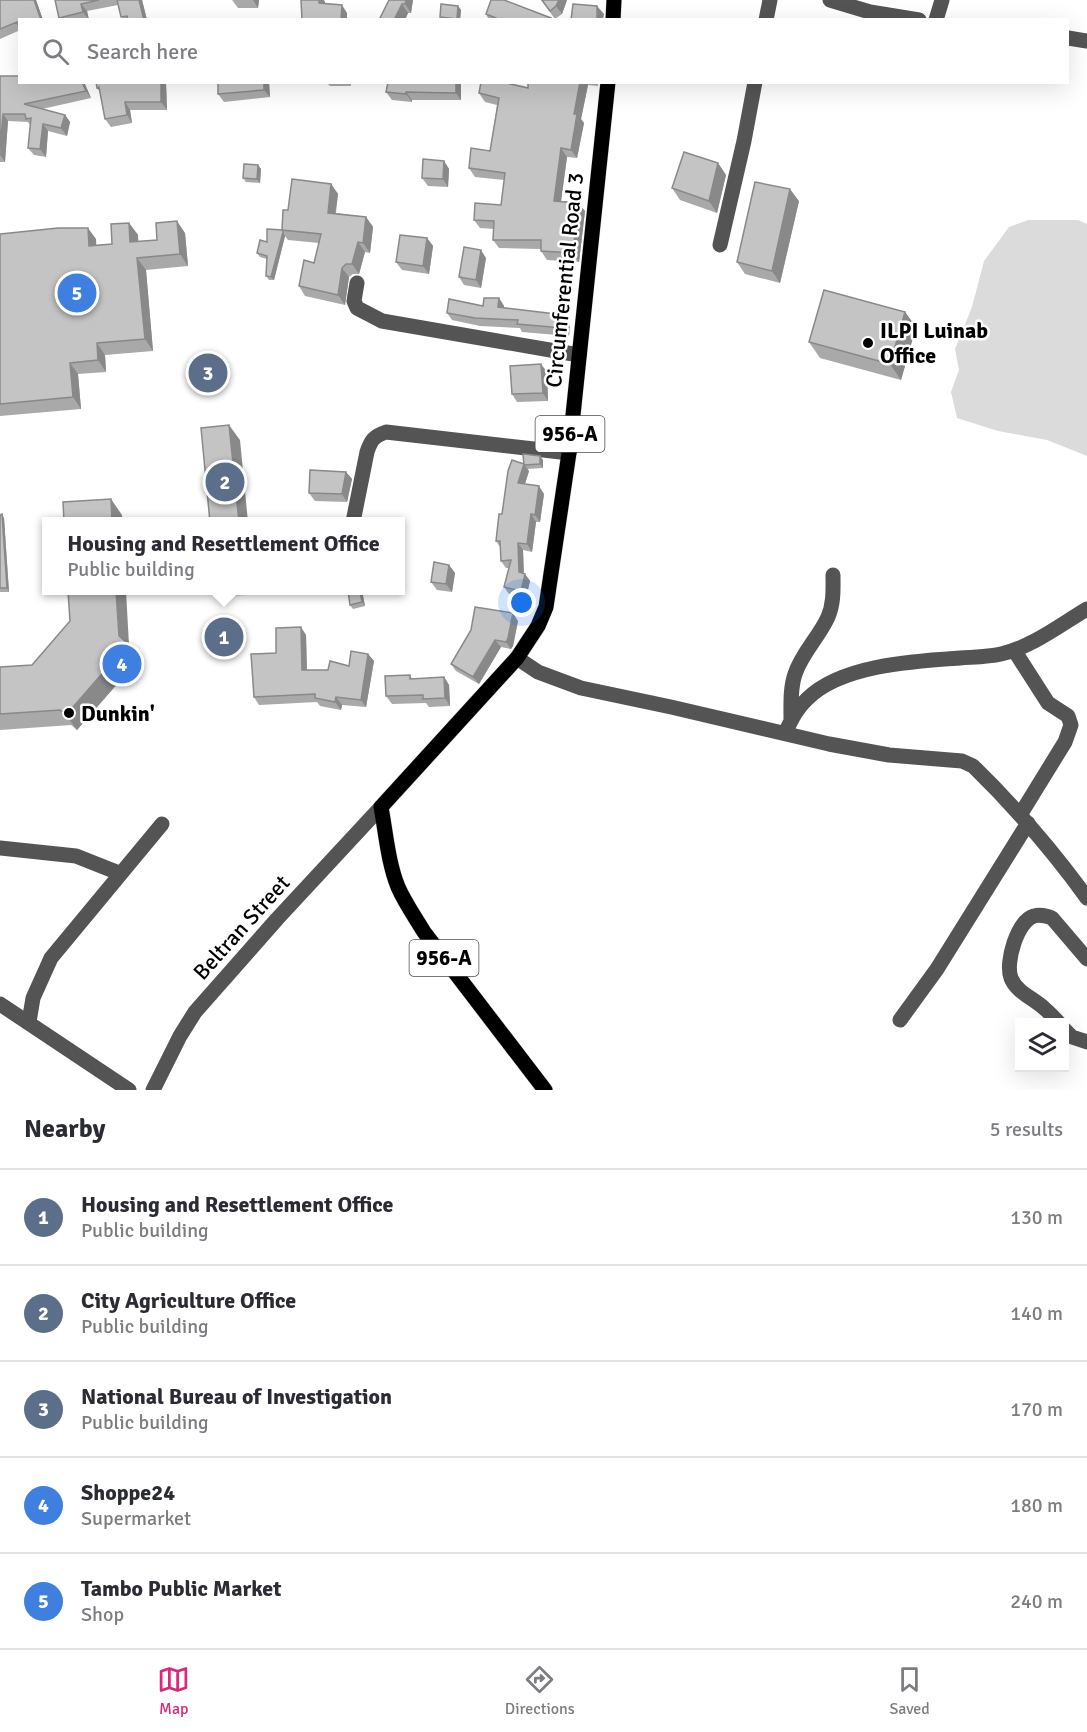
<!DOCTYPE html>
<html lang="en">
<head>
<meta charset="utf-8">
<style>
  :root { --surface:#fff; --page:#f7f7f7; --text:#2b2b33; --muted:#7c7c81; --line:#e1e1e2; --accent:#db2777 }
  body { margin:0; font-family:Signika,sans-serif; background:var(--page); color:var(--text) }
  .controls { position:absolute; right:18px; bottom:18px; display:grid; overflow:hidden; border-radius:0px; box-shadow:0 6px 24px #0002 }
  .controls button { width:54px; height:54px; display:grid; place-items:center; padding:0; border:0; border-bottom:2px solid var(--line); background:var(--surface); color:var(--text); font:30px sans-serif }
  .you { position:absolute; left:522px; top:603px; width:21px; height:21px; margin:-15px; border:4px solid #fff; border-radius:50%; background:#1a73e8; box-shadow:0 0 0 9px #1a73e833 }
  .badge { display:grid; place-items:center; width:39px; height:39px; border-radius:50%; background:var(--accent); color:#fff; font-size:20px; font-weight:700 }
  .pin { position:absolute; translate:-50% -50%; border:3px solid #fff; box-shadow:0 2px 6px #0006 }
  .popup { position:absolute; left:42px; top:517px; width:363px; height:78px; box-sizing:border-box; display:grid; place-content:center; border-radius:0px; background:var(--surface); filter:drop-shadow(0 2px 4px #0005); font-size:20px; white-space:nowrap; color:var(--muted) }
  .popup b { font-size:22px; color:var(--text) }
  .popup::after { content:''; position:absolute; left:50%; top:100%; margin-left:-12px; border:12px solid transparent; border-top-color:var(--surface) }
  .list { margin:0; padding:0; list-style:none }
  h2 { display:flex; justify-content:space-between; align-items:center; height:78px; margin:0; padding:0 24px; font-size:26px }
  h2 small { font-size:20px; font-weight:400; color:var(--muted) }
  .list li { display:grid; grid-template-columns:39px 1fr auto; gap:18px; align-items:center; box-sizing:border-box; height:96px; padding:0 24px; border-top:2px solid var(--line) }
  .list b { display:block; font-size:22px; white-space:nowrap }
  .list p { margin:0; font-size:20px; white-space:nowrap; color:var(--muted) }
  .list em { font-size:20px; font-style:normal; color:var(--muted) }
  .icon { flex:none; width:33px; height:33px; fill:none; stroke:currentColor; stroke-width:2; stroke-linecap:round; stroke-linejoin:round }
  .map { position:relative; flex:none; width:1087px; height:1090px; overflow:hidden }
  .search { position:absolute; background:var(--surface); box-shadow:0 6px 24px #0002; left:18px; right:18px; top:18px; height:66px; display:flex; align-items:center; gap:15px; box-sizing:border-box; padding:0 21px; border-radius:0px; color:var(--muted); font-size:22px }
  .sheet { height:558px; background:var(--surface) }
  nav { display:flex; justify-content:space-around; align-items:center; box-sizing:border-box; height:84px; border-top:2px solid var(--line); background:var(--surface); font-size:16px; color:var(--muted) }
  nav a { display:grid; justify-items:center; gap:3px }
  nav .on { color:var(--accent) }
  .map>svg:first-child { display:block }
</style>
</head>
<body>
<div class="map">
<svg width="1087" height="1090" viewBox="0 0 1087 1090">
  <rect width="100%" height="100%" fill="#fff"/>
  <!-- green -->
  <path fill="#dbdbdb" d="M 1028,220 L 1078,220 L 1087,224 L 1087,456 L 1047,440 L 998,431 L 957,418 L 951,392 L 959,370 L 955,349 L 972,307 L 984,261 L 1009,227 Z"/>
  <g fill="none" stroke-linecap="round" stroke-linejoin="round">
    <!-- major casing -->
    <g stroke="#dbdbdb" stroke-width="16">
      <path id="major" d="M 613,20 L 614,0
        M 545,1090 L 424,932 C 415,917 405,903 398,887 C 388,862 386,834 381,807 L 517,658 L 538,626 L 546,607 L 569,453 L 608,82"/>
    </g>
    <!-- minor -->
    <path stroke="#545454" stroke-width="15" d="M 830,0 L 870,12 L 919,20
      M 766,20 L 770,0
      M 936,20 L 942,0
      M 1068,38 L 1087,41
      M 720,245 L 744,141 L 755,82
      M 357,283 L 354,301 L 357,308 L 382,321 L 579,355
      M 353,522 L 367,452 C 371,440 374,436 386,432 L 569,453
      M 1014,650 L 1048,703 L 1068,716 L 1071,725 L 1065,742 L 1020,815
      M 517,658 L 538,672 L 581,688 L 671,707 L 829,744 L 889,755 L 962,761 L 973,766 C 1015,807 1053,851 1087,898
      M 791,720 C 791,705 790,688 795,674 C 802,653 819,637 828,617 C 834,603 833,589 833,575
      M 785,733 C 791,721 796,709 807,699 C 841,665 914,661 960,658 C 974,657 988,657 1001,654 C 1032,647 1060,625 1087,609
      M 0,848 L 76,856 L 119,873
      M 0,1004 L 129,1090
      M 900,1020 L 937,969 L 1028,823
      M 29,1022 L 33,998 L 51,958 L 162,824
      M 1059,1023 C 1054,1018 1050,1013 1045,1009 C 1035,999 1016,992 1011,978 C 1005,963 1017,921 1034,916 C 1040,914 1046,916 1052,918 L 1087,959
      M 1064,1029 L 1072,1037 L 1087,1042
      M 153,1090 L 180,1036 L 195,1012 L 277,919 L 381,807"/>
    <!-- major -->
    <use href="#major" stroke="#000" stroke-width="15"/>
  </g>
  <!-- wall -->
  <path fill="#a9a9a9" d="M 0,0 L 36,0 L 43,20 L 0,39 Z
    M 55,0 L 142,0 L 147,20 L 123,20 L 118,5 L 87,11 L 89,20 L 60,20 Z
    M 232,0 L 259,0 L 258,8 L 238,8 Z
    M 389,0 L 413,0 L 411,13 L 408,13 L 405,20 L 379,20 Z
    M 541,0 L 567,0 L 562,14 L 555,19 Z
    M 458,6 L 461,10 L 460,20 L 442,20 L 440,17 Z
    M 486,14 L 551,18 L 552,20 L 489,20 Z
    M 0,76 L 20,82 L 84,82 L 91,98 L 42,109 L 65,115 L 70,122 L 67,136 L 48,131 L 46,157 L 34,155 L 28,148 L 31,126 L 28,122 L 8,121 L 5,162 L 0,162 Z
    M 96,82 L 166,82 L 167,110 L 130,110 L 132,123 L 111,127 L 105,119 L 100,92 L 97,88 Z
    M 269,82 L 270,97 L 224,102 L 218,94 Z
    M 314,82 L 351,82 L 351,86 L 330,86 L 328,84 Z
    M 388,82 L 461,82 L 461,100 L 412,100 L 412,102 L 392,100 L 386,92 Z
    M 528,82 L 598,82 L 598,86 L 588,85 L 581,119 L 584,123 L 577,158 L 567,157 L 561,201 L 578,203 L 585,211 L 579,262 L 547,260 L 541,251 L 541,249 L 499,248 L 493,240 L 494,229 L 480,228 L 474,220 L 501,205 L 504,180 L 475,177 L 469,168 L 490,151 L 497,105 L 485,102 L 479,93 L 528,88 Z
    M 444,161 L 449,169 L 448,187 L 428,186 L 422,178 Z
    M 718,163 L 726,175 L 717,213 L 680,200 L 672,188 Z
    M 258,165 L 261,169 L 260,183 L 246,182 L 243,178 Z
    M 331,184 L 338,194 L 336,213 L 366,217 L 373,227 L 370,253 L 365,252 L 359,274 L 353,274 L 349,277 L 345,305 L 305,296 L 299,286 L 314,263 L 319,243 L 288,240 L 285,236 L 274,280 L 269,280 L 266,276 L 267,259 L 260,257 L 257,253 L 267,242 L 282,230 L 288,210 Z
    M 799,201 L 780,283 L 745,274 L 737,262 Z
    M 129,223 L 138,235 L 138,242 L 157,240 L 185,233 L 188,266 L 146,270 L 153,351 L 105,355 L 106,372 L 78,374 L 81,409 L 0,416 L 0,234 L 96,239 L 96,245 L 112,244 Z
    M 427,238 L 433,246 L 429,274 L 402,270 L 396,262 Z
    M 486,258 L 481,288 L 464,285 L 459,277 Z
    M 499,298 L 504,306 L 504,308 L 570,323 L 569,336 L 522,332 L 520,328 L 480,326 L 452,320 L 447,313 L 483,306 Z
    M 905,312 L 916,327 L 901,380 L 820,358 L 809,342 Z
    M 547,372 L 548,401 L 517,402 L 512,394 Z
    M 540,456 L 543,460 L 543,468 L 527,469 L 529,471 L 525,484 L 544,494 L 540,522 L 536,522 L 532,552 L 523,550 L 524,574 L 525,574 L 530,581 L 526,598 L 509,594 L 504,587 L 509,568 L 506,568 L 501,561 L 500,547 L 496,541 L 502,514 L 524,464 Z
    M 346,472 L 352,479 L 347,502 L 315,501 L 309,493 Z
    M 0,515 L 4,518 L 9,592 L 0,592 Z
    M 449,565 L 455,573 L 452,592 L 437,590 L 431,582 Z
    M 216,591 L 246,591 L 247,595 L 220,596 Z
    M 362,591 L 365,606 L 353,609 L 350,605 Z
    M 518,621 L 513,646 L 511,649 L 501,647 L 479,684 L 456,671 L 451,664 Z
    M 306,635 L 307,670 L 328,670 L 349,666 L 368,654 L 374,661 L 366,707 L 342,705 L 341,710 L 320,706 L 317,702 L 259,705 L 254,697 L 276,653 Z
    M 129,645 L 139,659 L 77,730 L 71,725 L 0,730 L 0,667 L 32,665 Z
    M 410,675 L 412,679 L 444,677 L 449,685 L 450,706 L 429,707 L 426,703 L 392,704 L 386,696 Z"/>
  <!-- shaded-wall -->
  <path fill="#898989" d="M 34,0 L 36,0 L 43,20 L 41,20 Z
    M 139,0 L 142,0 L 147,20 L 144,20 Z
    M 253,0 L 259,0 L 258,8 Z
    M 319,0 L 324,0 L 325,2 L 325,11 L 319,3 Z
    M 406,0 L 413,0 L 411,13 L 405,4 Z
    M 559,0 L 567,0 L 562,14 L 556,6 Z
    M 81,4 L 87,11 L 89,20 L 83,12 Z
    M 402,4 L 408,13 L 405,20 L 394,20 Z
    M 342,5 L 347,13 L 347,20 L 341,20 Z
    M 458,6 L 461,10 L 460,20 L 457,19 Z
    M 597,6 L 604,14 L 603,20 L 597,20 Z
    M 82,82 L 84,82 L 91,98 L 86,91 Z
    M 161,82 L 166,82 L 167,110 L 161,102 Z
    M 264,82 L 269,82 L 270,97 L 264,90 Z
    M 456,82 L 461,82 L 461,100 L 456,93 Z
    M 580,82 L 586,82 L 588,85 L 581,119 L 584,123 L 577,158 L 571,150 L 574,114 Z
    M 406,92 L 412,100 L 412,102 L 406,94 Z
    M 125,102 L 130,110 L 132,123 L 127,115 Z
    M 3,114 L 8,121 L 5,162 L 0,155 Z
    M 65,115 L 70,122 L 67,136 L 61,128 Z
    M 43,124 L 48,131 L 46,157 L 40,149 Z
    M 561,148 L 567,157 L 560,209 L 554,201 Z
    M 444,161 L 449,169 L 448,187 L 443,179 Z
    M 718,163 L 726,175 L 717,213 L 709,201 Z
    M 258,165 L 261,169 L 260,183 L 257,179 Z
    M 331,184 L 338,194 L 334,222 L 328,213 Z
    M 790,189 L 799,201 L 780,283 L 772,271 Z
    M 578,203 L 585,211 L 579,262 L 573,253 Z
    M 366,217 L 373,227 L 370,253 L 363,243 Z
    M 177,221 L 185,233 L 188,266 L 180,254 Z
    M 129,223 L 138,235 L 139,254 L 130,242 Z
    M 88,228 L 96,239 L 97,258 L 89,246 Z
    M 283,232 L 285,236 L 274,280 L 271,277 Z
    M 427,238 L 433,246 L 429,274 L 423,266 Z
    M 358,242 L 365,252 L 359,274 L 352,264 Z
    M 481,250 L 486,258 L 481,288 L 476,280 Z
    M 137,258 L 146,270 L 153,351 L 145,339 Z
    M 342,268 L 349,277 L 345,305 L 338,295 Z
    M 499,298 L 504,306 L 504,315 L 498,307 Z
    M 905,312 L 916,327 L 901,380 L 890,364 Z
    M 564,315 L 570,323 L 569,336 L 563,328 Z
    M 97,343 L 105,355 L 106,372 L 98,360 Z
    M 70,363 L 78,374 L 81,409 L 73,397 Z
    M 541,364 L 547,372 L 548,401 L 543,393 Z
    M 229,425 L 240,440 L 248,522 L 239,522 Z
    M 540,456 L 543,460 L 543,468 L 540,464 Z
    M 524,464 L 529,471 L 523,490 L 518,483 Z
    M 346,472 L 352,479 L 347,502 L 342,494 Z
    M 539,486 L 544,494 L 540,522 L 535,515 Z
    M 111,499 L 122,515 L 122,522 L 112,522 Z
    M 2,514 L 4,518 L 9,592 L 7,588 Z
    M 531,514 L 536,522 L 532,552 L 527,544 Z
    M 518,543 L 523,550 L 524,579 L 525,574 L 530,581 L 526,598 L 521,591 L 519,572 Z
    M 449,565 L 455,573 L 452,592 L 446,584 Z
    M 116,591 L 126,591 L 129,645 L 139,659 L 77,730 L 66,715 L 119,636 Z
    M 360,591 L 362,591 L 365,606 L 362,602 Z
    M 513,613 L 518,621 L 513,646 L 511,649 L 506,642 Z
    M 301,627 L 306,635 L 307,678 L 302,670 Z
    M 495,640 L 501,647 L 479,684 L 473,677 Z
    M 368,654 L 374,661 L 366,707 L 361,700 Z
    M 444,677 L 449,685 L 450,706 L 445,698 Z
    M 336,697 L 342,705 L 341,710 L 335,702 Z"/>
  <!-- building -->
  <path fill="#c4c4c4" stroke="#898989" stroke-width="1.5" d="M 0,0 L 34,0 L 41,20 L 20,20 L 20,30 L 17,22 L 0,29 Z
    M 55,0 L 99,0 L 81,4 L 83,12 L 59,18 Z
    M 117,0 L 139,0 L 144,20 L 128,20 L 127,16 L 121,17 Z
    M 301,0 L 319,0 L 319,3 L 342,5 L 341,20 L 302,20 Z
    M 389,0 L 406,0 L 405,4 L 402,4 L 394,20 L 379,20 Z
    M 491,0 L 504,0 L 551,18 L 550,20 L 496,20 L 496,18 L 486,14 Z
    M 542,0 L 559,0 L 556,6 L 550,11 Z
    M 441,4 L 458,6 L 457,19 L 440,17 Z
    M 573,4 L 597,6 L 597,20 L 571,20 Z
    M 0,76 L 20,76 L 20,82 L 82,82 L 86,91 L 24,104 L 65,115 L 61,128 L 43,124 L 40,149 L 28,148 L 31,118 L 26,119 L 25,114 L 3,114 L 0,149 Z
    M 96,82 L 161,82 L 161,102 L 125,102 L 127,115 L 105,119 L 99,87 L 97,88 Z
    M 218,82 L 264,82 L 264,90 L 218,94 Z
    M 388,82 L 456,82 L 456,93 L 406,92 L 406,94 L 386,92 Z
    M 481,82 L 502,82 L 528,88 L 528,82 L 580,82 L 574,114 L 577,114 L 571,150 L 561,148 L 554,201 L 578,203 L 573,253 L 541,251 L 541,240 L 493,240 L 494,221 L 474,220 L 475,203 L 501,205 L 505,173 L 469,168 L 471,148 L 490,151 L 499,98 L 479,93 Z
    M 684,152 L 718,163 L 709,201 L 672,188 Z
    M 423,159 L 444,161 L 443,179 L 422,178 Z
    M 244,164 L 258,165 L 257,179 L 243,178 Z
    M 292,179 L 331,184 L 328,213 L 366,217 L 363,243 L 358,242 L 352,264 L 346,264 L 342,268 L 338,295 L 299,286 L 304,260 L 314,263 L 321,234 L 282,230 L 283,210 L 288,210 Z
    M 755,182 L 790,189 L 772,271 L 737,262 Z
    M 177,221 L 180,254 L 137,258 L 145,339 L 97,343 L 98,360 L 70,363 L 73,397 L 0,404 L 0,234 L 58,228 L 88,228 L 89,246 L 112,244 L 111,224 L 129,223 L 130,242 L 157,240 L 156,223 Z
    M 267,229 L 283,230 L 282,230 L 283,232 L 271,277 L 266,276 L 267,256 L 257,253 L 260,240 L 267,242 Z
    M 400,235 L 427,238 L 423,266 L 396,262 Z
    M 464,247 L 481,250 L 476,280 L 459,277 Z
    M 824,290 L 905,312 L 890,364 L 809,342 Z
    M 484,298 L 499,298 L 498,307 L 564,315 L 563,328 L 517,324 L 518,320 L 475,318 L 447,313 L 449,299 L 483,306 Z
    M 541,364 L 543,393 L 512,394 L 510,366 Z
    M 229,425 L 239,522 L 210,522 L 201,428 Z
    M 523,454 L 540,456 L 540,464 L 524,465 Z
    M 512,460 L 524,464 L 518,483 L 539,486 L 535,515 L 531,514 L 527,544 L 518,543 L 519,572 L 525,574 L 521,591 L 504,587 L 511,560 L 501,561 L 500,541 L 496,541 L 499,514 L 502,514 L 508,471 Z
    M 310,470 L 346,472 L 342,494 L 309,493 Z
    M 111,499 L 112,522 L 64,522 L 63,502 Z
    M 2,514 L 7,588 L 0,588 L 0,515 Z
    M 434,562 L 449,565 L 446,584 L 431,582 Z
    M 68,591 L 116,591 L 119,636 L 128,644 L 66,715 L 60,710 L 0,714 L 0,667 L 32,665 L 70,621 Z
    M 348,591 L 360,591 L 362,602 L 350,605 Z
    M 475,607 L 513,613 L 508,638 L 506,642 L 495,640 L 473,677 L 451,664 L 471,630 Z
    M 301,627 L 302,670 L 328,670 L 330,661 L 349,666 L 351,651 L 368,654 L 361,700 L 336,697 L 335,702 L 315,698 L 315,694 L 254,697 L 251,654 L 276,653 L 276,628 Z
    M 410,675 L 410,679 L 444,677 L 445,698 L 423,699 L 423,695 L 386,696 L 385,676 Z"/>
  <!-- markers -->
  <g fill="#000" stroke="#fff" stroke-width="2">
    <circle cx="868" cy="343" r="6"/>
    <circle cx="69" cy="713" r="6"/>
  </g>
  <g text-anchor="middle" stroke-width="5" stroke-linejoin="round" paint-order="stroke">
    <!-- shield labels -->
    <g fill="#fff" stroke="#4c4c4c" stroke-width="1.5">
      <rect x="535.5" y="416" width="69" height="36" rx="4.5"/>
      <rect x="409.5" y="940" width="69" height="36" rx="4.5"/>
    </g>
    <g font-size="21" font-weight="bold" fill="#000">
      <text x="570" y="441">956-A</text>
      <text x="444" y="965">956-A</text>
    </g>
    <!-- street labels -->
    <g font-size="22" fill="#000" stroke="#fff">
      <text transform="translate(564 280) rotate(-84)" y="8">Circumferential Road 3</text>
      <text transform="translate(241 927) rotate(-48)" y="8">Beltran Street</text>
    </g>
    <!-- poi labels -->
    <g font-size="22" font-weight="bold" fill="#000" stroke="#fff" text-anchor="start">
      <text x="880" y="338">ILPI Luinab<tspan x="880" dy="25">Office</tspan></text>
      <text x="81" y="721">Dunkin'</text>
    </g>
  </g>
</svg>
<div class="controls">
<button><svg class="icon" aria-label="layers" viewBox="0 0 24 24"><path d="M12 4l9 5-9 5-9-5zM3 14l9 5 9-5"/></svg></button>
</div>
<div class="you"></div>
<div class="pin badge" style="left:224px;top:637px;background:#5c6f8a">1</div>
<div class="popup"><b>Housing and Resettlement Office</b>Public building</div>
<div class="pin badge" style="left:225px;top:482px;background:#5c6f8a">2</div>
<div class="pin badge" style="left:208px;top:373px;background:#5c6f8a">3</div>
<div class="pin badge" style="left:122px;top:664px;background:#3f7fe0">4</div>
<div class="pin badge" style="left:77px;top:293px;background:#3f7fe0">5</div>
<div class="search"><svg class="icon" aria-label="search" viewBox="0 0 24 24"><circle cx="10" cy="10" r="6"/><path d="M15 15l6 6"/></svg>Search here</div>
</div>
<section class="sheet">
<h2>Nearby<small>5 results</small></h2>
<ul class="list">
<li><span class="badge" style="background:#5c6f8a">1</span><div><b>Housing and Resettlement Office</b><p>Public building</p></div><em>130 m</em></li>
<li><span class="badge" style="background:#5c6f8a">2</span><div><b>City Agriculture Office</b><p>Public building</p></div><em>140 m</em></li>
<li><span class="badge" style="background:#5c6f8a">3</span><div><b>National Bureau of Investigation</b><p>Public building</p></div><em>170 m</em></li>
<li><span class="badge" style="background:#3f7fe0">4</span><div><b>Shoppe24</b><p>Supermarket</p></div><em>180 m</em></li>
<li><span class="badge" style="background:#3f7fe0">5</span><div><b>Tambo Public Market</b><p>Shop</p></div><em>240 m</em></li>
</ul>
</section>
<nav>
<a class="on"><svg class="icon" aria-label="map" viewBox="0 0 24 24"><path d="M3 6l6-2 6 2 6-2v14l-6 2-6-2-6 2zM9 4v14M15 6v14"/></svg>Map</a>
<a><svg class="icon" aria-label="directions" viewBox="0 0 24 24"><path d="M12 3l9 9-9 9-9-9zM9 14v-3h6M13 9l2 2-2 2"/></svg>Directions</a>
<a><svg class="icon" aria-label="saved" viewBox="0 0 24 24"><path d="M7 4h10v16l-5-4-5 4z"/></svg>Saved</a>
</nav>
</body>
</html>
